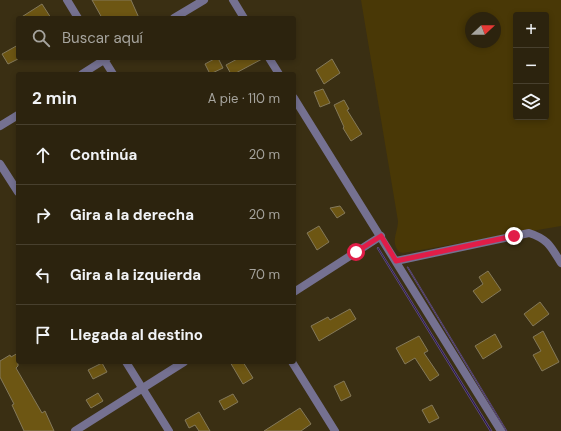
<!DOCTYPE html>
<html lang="es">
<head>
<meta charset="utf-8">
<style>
  :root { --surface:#2c230e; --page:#382f1c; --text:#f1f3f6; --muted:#a6a49e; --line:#48402e }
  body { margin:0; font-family:"DM Sans",sans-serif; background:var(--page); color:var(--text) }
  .controls { position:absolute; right:12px; top:12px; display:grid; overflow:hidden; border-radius:4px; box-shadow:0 2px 6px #0003 }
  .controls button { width:36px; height:36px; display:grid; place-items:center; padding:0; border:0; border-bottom:1px solid var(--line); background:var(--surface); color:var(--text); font:20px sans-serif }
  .compass { position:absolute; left:465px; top:12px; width:36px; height:36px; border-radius:50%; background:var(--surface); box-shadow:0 2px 6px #0003; rotate:68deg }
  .stop { position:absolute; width:12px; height:12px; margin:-9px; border:3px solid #e11d48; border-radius:50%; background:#fff }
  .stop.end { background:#e11d48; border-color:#fff; box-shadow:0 1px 4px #0008 }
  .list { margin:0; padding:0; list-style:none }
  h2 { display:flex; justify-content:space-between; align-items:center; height:52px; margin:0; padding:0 16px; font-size:17px }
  h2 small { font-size:13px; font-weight:400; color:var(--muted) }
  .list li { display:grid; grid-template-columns:26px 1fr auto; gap:12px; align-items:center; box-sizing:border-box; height:60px; padding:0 16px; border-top:1px solid var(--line) }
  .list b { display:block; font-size:15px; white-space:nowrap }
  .list em { font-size:13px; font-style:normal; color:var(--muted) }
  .icon { flex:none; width:22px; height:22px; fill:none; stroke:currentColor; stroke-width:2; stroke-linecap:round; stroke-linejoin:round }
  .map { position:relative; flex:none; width:561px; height:431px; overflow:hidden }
  .search { position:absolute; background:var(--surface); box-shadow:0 2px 6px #0003; left:16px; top:16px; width:280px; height:44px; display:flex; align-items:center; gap:10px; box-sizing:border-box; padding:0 14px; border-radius:4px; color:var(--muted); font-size:15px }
  .panel { position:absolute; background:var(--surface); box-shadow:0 2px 6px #0003; left:16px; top:72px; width:280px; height:292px; border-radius:4px }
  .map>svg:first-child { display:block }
</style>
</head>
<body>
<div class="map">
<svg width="561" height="431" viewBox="0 0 561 431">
  <rect width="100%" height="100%" fill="#3a2f13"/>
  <!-- green -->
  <path fill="#493806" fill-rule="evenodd" d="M 361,0 L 561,0 L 561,226 L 403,253 L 399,252 C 390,241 398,233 398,221 ZM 516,15 L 546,15 L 546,117 L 516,117 ZM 471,18 L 495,18 L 495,42 L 471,42 Z"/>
  <!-- water -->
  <path fill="#220e4d" stroke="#5d4d75" d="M 378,247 L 492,431 L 490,431 L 377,248 Z
    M 407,267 L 408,267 L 507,431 L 506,431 Z"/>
  <!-- building -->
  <path fill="#6d5613" stroke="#84795a" d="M 92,0 L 131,0 L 139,18 L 102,18 Z
    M 42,4 L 51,18 L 20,18 Z
    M 18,45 L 18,59 L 8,64 L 2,54 Z
    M 216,58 L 218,58 L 223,68 L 210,74 L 205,64 Z
    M 239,58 L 264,58 L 234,74 L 231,74 L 226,65 Z
    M 332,59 L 340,73 L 324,84 L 316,70 Z
    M 323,89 L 330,103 L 320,107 L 314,92 Z
    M 344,100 L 349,109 L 347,110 L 362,134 L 351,141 L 343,128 L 344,127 L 334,105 Z
    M 340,206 L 345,213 L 337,218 L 330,208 Z
    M 319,226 L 329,242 L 317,250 L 307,233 Z
    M 488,271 L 501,290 L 482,303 L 473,291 L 483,284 L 479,277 Z
    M 540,302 L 549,314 L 533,326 L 524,314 Z
    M 350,309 L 356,319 L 319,341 L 311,326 L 328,317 L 330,320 Z
    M 543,331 L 559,362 L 542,371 L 533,355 L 541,351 L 533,337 Z
    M 495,334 L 502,347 L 483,359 L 475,346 Z
    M 419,336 L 428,351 L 424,353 L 439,375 L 430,381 L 415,358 L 405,364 L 396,348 Z
    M 18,353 L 18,366 L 16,368 L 42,413 L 45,411 L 54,431 L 24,431 L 12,405 L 14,404 L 0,377 L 0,361 L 10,355 L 11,357 Z
    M 230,362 L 243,362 L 253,378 L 243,384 Z
    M 102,363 L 107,372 L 93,379 L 88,370 Z
    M 344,381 L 351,396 L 341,401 L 334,386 Z
    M 98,393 L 103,401 L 91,408 L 86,400 Z
    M 233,394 L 238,402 L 224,410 L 219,401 Z
    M 432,405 L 439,418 L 429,423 L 422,410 Z
    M 300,408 L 311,424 L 301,431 L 264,431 Z
    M 199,412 L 210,431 L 199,431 L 195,425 L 189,428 L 185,420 Z"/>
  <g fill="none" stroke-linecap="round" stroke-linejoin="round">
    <!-- minor -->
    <path stroke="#757191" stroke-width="8" d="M 67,0 L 78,18
      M 233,0 L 244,18
      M 174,18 L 204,0
      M 103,58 L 113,74
      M 269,58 L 279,74
      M 82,74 L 107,58
      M 294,98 L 501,431
      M 0,126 L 18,115
      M 0,164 L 18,192
      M 396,261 L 529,233 C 548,239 551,247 561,263
      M 294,292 L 381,236
      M 126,362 L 169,431
      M 292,362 L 335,431
      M 75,431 L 184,362"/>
  </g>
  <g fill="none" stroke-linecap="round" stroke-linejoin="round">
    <!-- route -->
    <path stroke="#e11d48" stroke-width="5" d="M 356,252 L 381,236 L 396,261 L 514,236"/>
  </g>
</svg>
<div class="controls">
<button>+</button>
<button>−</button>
<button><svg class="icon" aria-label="layers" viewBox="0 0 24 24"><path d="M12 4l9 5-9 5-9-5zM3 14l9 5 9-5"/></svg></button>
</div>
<svg class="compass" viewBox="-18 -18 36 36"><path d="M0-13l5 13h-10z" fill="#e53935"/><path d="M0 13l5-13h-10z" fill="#a6a49e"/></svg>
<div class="stop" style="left:356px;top:252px"></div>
<div class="stop end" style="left:514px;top:236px"></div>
<div class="search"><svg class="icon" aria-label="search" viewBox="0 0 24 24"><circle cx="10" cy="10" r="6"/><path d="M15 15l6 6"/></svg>Buscar aquí</div>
<section class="panel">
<h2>2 min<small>A pie · 110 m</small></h2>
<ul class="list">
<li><svg class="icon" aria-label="ahead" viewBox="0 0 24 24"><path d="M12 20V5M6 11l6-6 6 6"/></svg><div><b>Continúa</b></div><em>20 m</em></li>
<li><svg class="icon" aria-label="right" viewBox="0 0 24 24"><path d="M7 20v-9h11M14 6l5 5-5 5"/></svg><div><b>Gira a la derecha</b></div><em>20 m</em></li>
<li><svg class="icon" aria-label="left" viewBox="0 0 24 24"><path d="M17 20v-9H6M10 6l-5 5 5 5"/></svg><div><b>Gira a la izquierda</b></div><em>70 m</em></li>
<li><svg class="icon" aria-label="arrive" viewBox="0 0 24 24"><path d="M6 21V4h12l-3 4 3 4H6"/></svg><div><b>Llegada al destino</b></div></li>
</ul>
</section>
</div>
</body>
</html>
